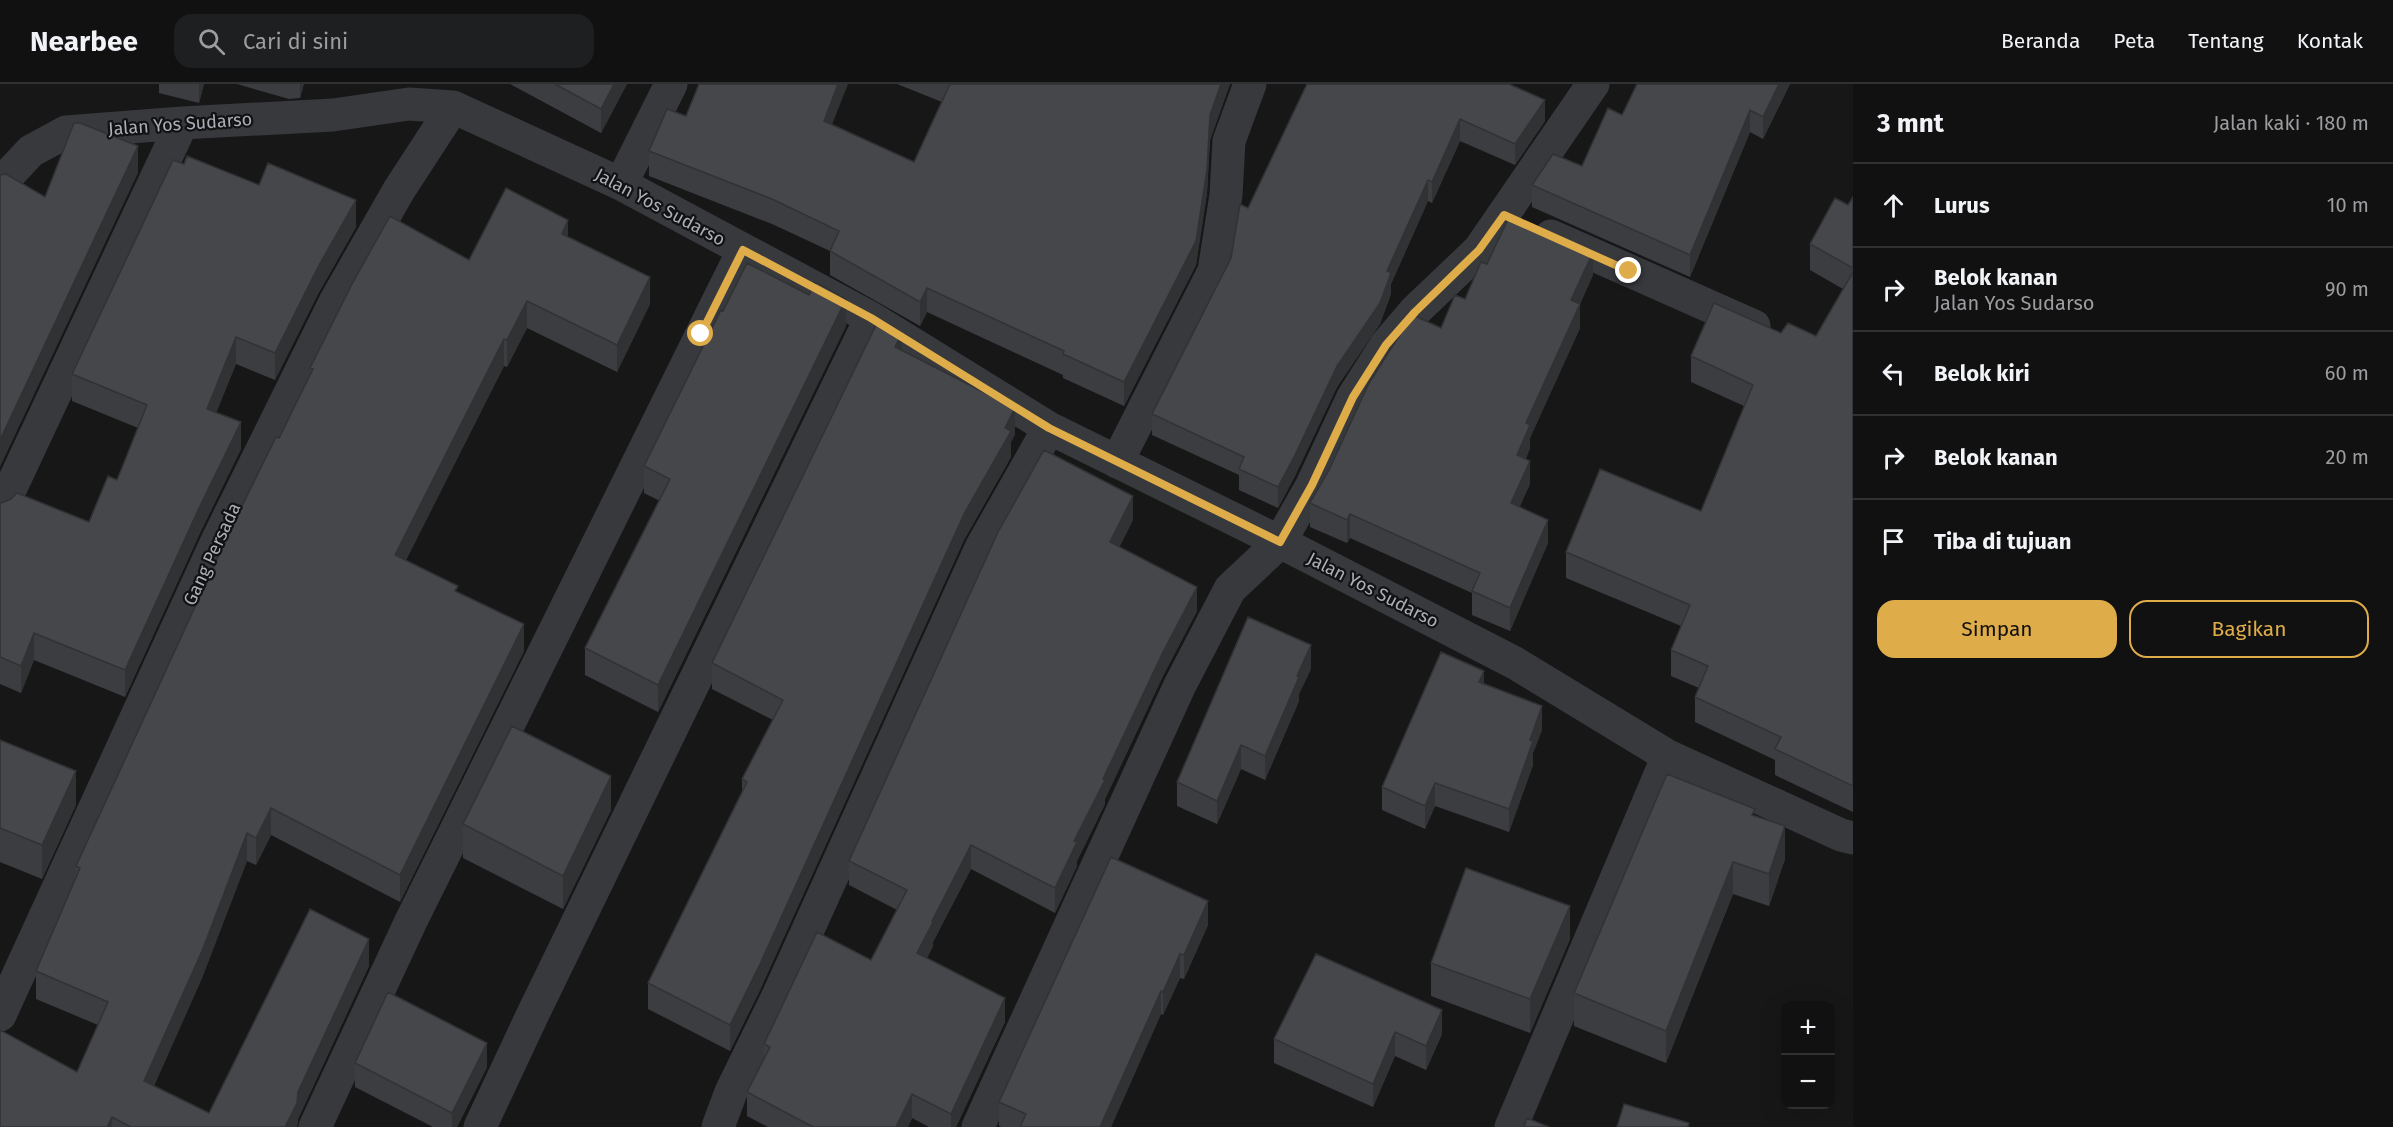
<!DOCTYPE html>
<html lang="id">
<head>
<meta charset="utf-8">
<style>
  :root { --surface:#111112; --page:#1e1f20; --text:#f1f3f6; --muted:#9c9d9f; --line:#303132; --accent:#deac49 }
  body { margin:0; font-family:"Fira Sans",sans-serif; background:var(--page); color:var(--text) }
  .controls { position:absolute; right:18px; bottom:18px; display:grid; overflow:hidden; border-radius:12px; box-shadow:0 6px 24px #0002 }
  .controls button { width:54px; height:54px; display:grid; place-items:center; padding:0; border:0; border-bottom:2px solid var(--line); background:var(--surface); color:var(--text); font:30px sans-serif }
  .stop { position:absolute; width:18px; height:18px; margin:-14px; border:4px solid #deac49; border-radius:50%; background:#fff }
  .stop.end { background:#deac49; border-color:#fff; box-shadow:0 2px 6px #0008 }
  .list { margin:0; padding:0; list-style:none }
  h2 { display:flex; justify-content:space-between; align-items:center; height:78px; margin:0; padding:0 24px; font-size:26px }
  h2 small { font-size:20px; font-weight:400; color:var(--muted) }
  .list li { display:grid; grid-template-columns:39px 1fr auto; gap:18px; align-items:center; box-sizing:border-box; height:84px; padding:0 24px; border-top:2px solid var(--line) }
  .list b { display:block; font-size:22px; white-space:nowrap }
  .list p { margin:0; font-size:20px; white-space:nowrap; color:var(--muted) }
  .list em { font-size:20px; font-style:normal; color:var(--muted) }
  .actions { display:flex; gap:12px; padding:18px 24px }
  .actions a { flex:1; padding:14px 0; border:2px solid var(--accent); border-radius:18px; text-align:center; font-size:21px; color:var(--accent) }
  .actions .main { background:var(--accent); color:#111 }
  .icon { flex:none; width:33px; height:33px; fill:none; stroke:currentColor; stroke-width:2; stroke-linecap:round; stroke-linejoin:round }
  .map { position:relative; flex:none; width:1853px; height:1043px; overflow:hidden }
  header { display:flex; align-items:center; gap:36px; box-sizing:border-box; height:84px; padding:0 30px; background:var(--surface); border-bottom:2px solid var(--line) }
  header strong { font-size:28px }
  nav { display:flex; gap:33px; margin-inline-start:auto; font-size:21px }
  .search { width:420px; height:54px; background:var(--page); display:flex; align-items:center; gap:15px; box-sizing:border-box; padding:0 21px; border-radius:18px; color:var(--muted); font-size:22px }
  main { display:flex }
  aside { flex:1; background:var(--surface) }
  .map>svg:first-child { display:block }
</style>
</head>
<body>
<header>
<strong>Nearbee</strong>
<div class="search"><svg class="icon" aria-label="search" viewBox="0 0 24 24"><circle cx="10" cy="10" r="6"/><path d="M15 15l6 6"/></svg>Cari di sini</div>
<nav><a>Beranda</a><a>Peta</a><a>Tentang</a><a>Kontak</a></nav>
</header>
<main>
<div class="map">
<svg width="1853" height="1043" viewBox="0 0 1853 1043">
  <rect width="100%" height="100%" fill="#171718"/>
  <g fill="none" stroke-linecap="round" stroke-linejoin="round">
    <!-- minor -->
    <path stroke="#38393d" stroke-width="33" d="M 0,100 L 31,67 L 66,48 L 182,39 L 333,31 L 409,20 L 453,23 L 621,100 L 871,234 L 1049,344 L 1280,458 L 1515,579 L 1668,672 L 1841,751 L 1853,754
      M 621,100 L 671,0
      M 1551,152 L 1754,242
      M 1117,378 L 1214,187 L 1226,111 L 1229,57 L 1250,0
      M 0,427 L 182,39
      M 0,931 L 217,457 L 335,218 L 399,106 L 453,23
      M 315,1043 L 411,837 L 743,167
      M 480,1043 L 531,934 L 871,234
      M 718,1043 L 731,1008 L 777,914 L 981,464 L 1049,344
      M 978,1043 L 1180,601 L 1230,505 L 1280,458 L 1312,401 L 1353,313 L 1386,261 L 1415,227 L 1479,166 L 1593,0
      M 1511,1043 L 1668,672"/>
  </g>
  <!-- wall -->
  <path fill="#3c3d40" d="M 159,0 L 204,0 L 199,19 L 159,9 Z
    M 237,0 L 304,0 L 300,14 L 289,15 Z
    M 510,0 L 627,0 L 601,49 Z
    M 897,0 L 1230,0 L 1210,56 L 1207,109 L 1196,181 L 1124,322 L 1063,294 L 1063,291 L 927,228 L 920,242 L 830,191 L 830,167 L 772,140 L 649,92 L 649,67 L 686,32 L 832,40 L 914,78 L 942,18 Z
    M 1307,0 L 1545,37 L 1515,81 L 1460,57 L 1432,119 L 1428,117 L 1391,200 L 1391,210 L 1380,240 L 1337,303 L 1295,392 L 1278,424 L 1239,406 L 1239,391 L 1152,351 L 1152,330 L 1231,174 L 1248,124 Z
    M 1790,0 L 1763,55 L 1750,48 L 1690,193 L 1532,123 L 1532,101 L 1582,82 L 1622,31 Z
    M 1853,113 L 1853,728 L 1775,691 L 1775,676 L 1695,638 L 1695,613 L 1699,604 L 1671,592 L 1671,566 L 1681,542 L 1566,494 L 1566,468 L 1701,427 L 1744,322 L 1691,298 L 1691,272 L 1781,249 L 1816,252 L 1843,205 L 1810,186 L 1810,160 L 1848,121 Z
    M 356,143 L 318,210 L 275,296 L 236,280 L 216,328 L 241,365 L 200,449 L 125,613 L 34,576 L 21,609 L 0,600 L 0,418 L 89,438 L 117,396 L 138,344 L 72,317 L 72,290 Z
    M 568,153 L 650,220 L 617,288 L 527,244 L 507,283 L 504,282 L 406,476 L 458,508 L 524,567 L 400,818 L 271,751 L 256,781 L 247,777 L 202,894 L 154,1002 L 209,1029 L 369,882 L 298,1035 L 297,1043 L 0,1043 L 77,988 L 98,941 L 36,915 L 36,887 L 76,792 L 76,782 L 310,290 L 310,284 L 469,176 Z
    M 1487,180 L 1593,191 L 1580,220 L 1580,244 L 1530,354 L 1530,364 L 1526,375 L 1530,400 L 1519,423 L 1548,459 L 1510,547 L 1472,531 L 1472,509 L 1350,454 L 1347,459 L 1310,443 L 1310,419 L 1441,244 L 1465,215 Z
    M 723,227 L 846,242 L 658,628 L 585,591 L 585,564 L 660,417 L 644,409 L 644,382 Z
    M 902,266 L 1015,350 L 1011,358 L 1011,373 L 964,456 L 760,906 L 730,967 L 648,925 L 648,899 L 742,707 L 742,695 L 773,636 L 712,605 L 712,579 Z
    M 1133,436 L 1119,463 L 1197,527 L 1163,592 L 1105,715 L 1105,720 L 1077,777 L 1077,782 L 1055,829 L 971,785 L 933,858 L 933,862 L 927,874 L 1005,938 L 956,1043 L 929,1043 L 912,1034 L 908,1043 L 768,1043 L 747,1032 L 747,1008 L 764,976 L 764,960 L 871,876 L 897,826 L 849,801 L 849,777 Z
    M 1311,585 L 1299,610 L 1299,617 L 1265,696 L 1241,685 L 1217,740 L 1177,722 L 1177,698 Z
    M 1484,600 L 1542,646 L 1533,669 L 1533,681 L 1509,748 L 1435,722 L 1425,745 L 1382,726 L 1382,703 Z
    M 0,656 L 76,721 L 42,795 L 0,778 Z
    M 611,726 L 563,825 L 463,774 L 463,740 Z
    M 1755,732 L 1785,775 L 1769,822 L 1733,810 L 1666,979 L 1574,942 L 1574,909 Z
    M 1208,841 L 1184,895 L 1180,894 L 1163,931 L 1161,930 L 1111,1043 L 1002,1043 L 999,1042 L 999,1018 Z
    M 1570,855 L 1530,949 L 1431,912 L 1431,879 Z
    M 1316,870 L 1442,950 L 1426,986 L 1395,972 L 1373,1023 L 1274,979 L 1274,955 Z
    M 355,979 L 487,983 L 457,1043 L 433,1043 L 355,1003 Z"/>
  <!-- shaded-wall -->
  <path fill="#313234" d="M 199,0 L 204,0 L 199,19 Z
    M 300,0 L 304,0 L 300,14 Z
    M 614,0 L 627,0 L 601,49 L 601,25 Z
    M 838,0 L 848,0 L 824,61 L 824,37 Z
    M 1221,0 L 1230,0 L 1210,56 L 1207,109 L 1196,181 L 1124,322 L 1124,298 L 1210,31 Z
    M 1779,0 L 1790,0 L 1763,55 L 1763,33 Z
    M 1545,16 L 1545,37 L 1515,81 L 1515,60 Z
    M 1750,26 L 1750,48 L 1690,193 L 1690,171 Z
    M 1460,35 L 1460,57 L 1432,119 L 1432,98 Z
    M 138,62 L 138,89 L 0,383 L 0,356 Z
    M 1428,96 L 1428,117 L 1391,200 L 1391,210 L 1380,240 L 1337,303 L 1295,392 L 1278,424 L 1278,403 L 1337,282 L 1387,187 Z
    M 356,116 L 356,143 L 318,210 L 275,296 L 275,269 L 318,183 Z
    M 568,136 L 568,163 L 562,150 Z
    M 1593,168 L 1593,191 L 1571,240 L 1571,216 Z
    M 650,193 L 650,220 L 617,288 L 617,261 Z
    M 927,204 L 927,228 L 920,242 L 920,218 Z
    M 846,215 L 846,242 L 658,628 L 658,601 Z
    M 527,217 L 527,244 L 507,283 L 507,256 Z
    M 1580,220 L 1580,244 L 1530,354 L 1530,364 L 1517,395 L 1517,371 L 1526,339 Z
    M 902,249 L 902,275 L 895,263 Z
    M 236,253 L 236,280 L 207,352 L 207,325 Z
    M 504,255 L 504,282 L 395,498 L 395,471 Z
    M 1015,324 L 1015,350 L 1011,358 L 1011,373 L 964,456 L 760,906 L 730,967 L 730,941 L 964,430 Z
    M 241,338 L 241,365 L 200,449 L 125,613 L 125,586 L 200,422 Z
    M 1530,377 L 1530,400 L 1511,443 L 1511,419 Z
    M 1133,412 L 1133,436 L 1110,482 L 1110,458 Z
    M 1350,430 L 1350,454 L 1347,459 L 1347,436 Z
    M 1548,436 L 1548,459 L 1510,547 L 1510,524 Z
    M 1197,503 L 1197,527 L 1163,592 L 1105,715 L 1105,720 L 1077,777 L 1077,782 L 1055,829 L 1055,804 L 1074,757 L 1163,568 Z
    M 524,540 L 524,567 L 400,818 L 400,791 Z
    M 34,549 L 34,576 L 21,609 L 21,582 Z
    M 1311,561 L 1311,585 L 1299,610 L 1299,617 L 1265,696 L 1265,672 L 1297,592 Z
    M 1484,587 L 1484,610 L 1479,598 Z
    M 1542,622 L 1542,646 L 1533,669 L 1533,681 L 1509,748 L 1509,725 L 1530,656 Z
    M 1241,661 L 1241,685 L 1217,740 L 1217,717 Z
    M 76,687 L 76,721 L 42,795 L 42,761 Z
    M 611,692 L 611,726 L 563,825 L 563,792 Z
    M 1435,699 L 1435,722 L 1425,745 L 1425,722 Z
    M 271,724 L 271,751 L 256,781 L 256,754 Z
    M 1785,742 L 1785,775 L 1769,822 L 1769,790 Z
    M 247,749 L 247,777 L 202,894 L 144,1024 L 144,997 Z
    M 971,761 L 971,785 L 933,858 L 933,862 L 917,893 L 917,869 L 932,837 Z
    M 1733,778 L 1733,810 L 1666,979 L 1666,947 Z
    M 1208,817 L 1208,841 L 1184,895 L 1184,871 Z
    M 1570,822 L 1570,855 L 1530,949 L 1530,915 Z
    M 369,855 L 369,882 L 298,1035 L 297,1043 L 285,1043 L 298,1008 Z
    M 1180,870 L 1180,894 L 1163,931 L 1163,908 Z
    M 1161,907 L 1161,930 L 1111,1043 L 1100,1043 Z
    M 1005,914 L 1005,938 L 956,1043 L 951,1043 L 951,1030 Z
    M 1442,926 L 1442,950 L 1426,986 L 1426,962 Z
    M 1395,948 L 1395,972 L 1373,1023 L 1373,1000 Z
    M 487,959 L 487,983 L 457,1043 L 452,1043 L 452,1029 Z
    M 912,1010 L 912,1034 L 908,1043 L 896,1043 Z
    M 112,1033 L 112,1043 L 107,1043 Z"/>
  <!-- building -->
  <path fill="#46474b" stroke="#313234" stroke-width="1.5" d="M 555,0 L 614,0 L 601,25 Z
    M 699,0 L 838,0 L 824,37 L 914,78 L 950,0 L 1221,0 L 1210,31 L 1207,85 L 1196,157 L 1124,298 L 1063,270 L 1064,267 L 927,204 L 920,218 L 830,167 L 839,147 L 772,115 L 649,67 L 667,25 L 686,32 Z
    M 1307,0 L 1509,0 L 1545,16 L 1515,60 L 1460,35 L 1432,98 L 1428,96 L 1387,187 L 1391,189 L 1380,219 L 1337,282 L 1295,371 L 1278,403 L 1239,385 L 1244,373 L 1152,330 L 1231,174 L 1240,120 L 1248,124 Z
    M 1637,0 L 1779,0 L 1763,33 L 1750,26 L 1690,171 L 1532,101 L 1553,70 L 1582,82 L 1608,24 L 1622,31 Z
    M 74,39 L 80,39 L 138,62 L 0,356 L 0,91 L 6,90 L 45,113 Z
    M 187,72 L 259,101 L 268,79 L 356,116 L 318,183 L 275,269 L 236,253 L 207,325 L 241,338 L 200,422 L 125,586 L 34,549 L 21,582 L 0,573 L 0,418 L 2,419 L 11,415 L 17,409 L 89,438 L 108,392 L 117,396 L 147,321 L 72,290 L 173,76 L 184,80 Z
    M 506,104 L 568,136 L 562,150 L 650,193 L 617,261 L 527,217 L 507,256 L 504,255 L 395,471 L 458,502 L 455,507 L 524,540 L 400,791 L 271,724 L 256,754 L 247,749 L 202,867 L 144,997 L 209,1029 L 310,825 L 369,855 L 298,1008 L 297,1019 L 285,1043 L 131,1043 L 112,1033 L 107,1043 L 0,1043 L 0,946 L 77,988 L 108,918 L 36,887 L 80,784 L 76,782 L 234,438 L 276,353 L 279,354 L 313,285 L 310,284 L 352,200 L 390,132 L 469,176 Z
    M 1853,113 L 1853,184 L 1810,160 L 1835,114 L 1848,121 Z
    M 1510,131 L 1593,168 L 1571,216 L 1580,220 L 1526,339 L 1530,341 L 1517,371 L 1530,377 L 1511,419 L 1548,436 L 1510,524 L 1472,507 L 1480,489 L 1350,430 L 1347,436 L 1310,419 L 1329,386 L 1369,299 L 1401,249 L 1415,232 L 1441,244 L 1455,211 L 1465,215 L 1481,178 L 1487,180 Z
    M 747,179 L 809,211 L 815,198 L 846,215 L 658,601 L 585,564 L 670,395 L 644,382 L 721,226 L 723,227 Z
    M 1853,188 L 1853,702 L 1775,665 L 1781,653 L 1695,613 L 1708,582 L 1671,566 L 1690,521 L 1566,468 L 1600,385 L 1701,427 L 1753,301 L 1691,272 L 1714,219 L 1781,249 L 1788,239 L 1816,252 Z
    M 879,235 L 902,249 L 895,263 L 1015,324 L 1005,344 L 1011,347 L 964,430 L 760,880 L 730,941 L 648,899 L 747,698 L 742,695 L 783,616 L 712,579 Z
    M 1044,366 L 1133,412 L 1110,458 L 1197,503 L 1163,568 L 1103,695 L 1105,696 L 1074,757 L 1077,758 L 1055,804 L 971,761 L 932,837 L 933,838 L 917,869 L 1005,914 L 951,1030 L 912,1010 L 896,1043 L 813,1043 L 747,1008 L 770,963 L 764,960 L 817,848 L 871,876 L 907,806 L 849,777 L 998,448 Z
    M 1248,533 L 1311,561 L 1297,592 L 1299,593 L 1265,672 L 1241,661 L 1217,717 L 1177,698 Z
    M 1441,568 L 1484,587 L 1479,598 L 1542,622 L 1530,656 L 1533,657 L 1509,725 L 1435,699 L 1425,722 L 1382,703 Z
    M 512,642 L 611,692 L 563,792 L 463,740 Z
    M 0,656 L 76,687 L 42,761 L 0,744 Z
    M 1667,690 L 1755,725 L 1752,731 L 1785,742 L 1769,790 L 1733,778 L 1666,947 L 1574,909 Z
    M 1111,773 L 1208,817 L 1184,871 L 1180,870 L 1163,908 L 1161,907 L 1113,1014 L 1100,1043 L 1020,1043 L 1026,1030 L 999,1018 Z
    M 1466,784 L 1570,822 L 1530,915 L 1431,879 Z
    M 1316,870 L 1442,926 L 1426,962 L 1395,948 L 1373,1000 L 1274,955 Z
    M 388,908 L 487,959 L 452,1029 L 355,979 Z
    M 1624,1020 L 1689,1039 L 1688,1043 L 1617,1043 Z
    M 1527,1034 L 1549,1043 L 1524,1043 Z"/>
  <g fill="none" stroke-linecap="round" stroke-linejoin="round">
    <!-- route -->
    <path stroke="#deac49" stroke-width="8" d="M 701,250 L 743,166 L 871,234 L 1049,344 L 1280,458 L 1312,401 L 1353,313 L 1386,261 L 1415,228 L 1479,166 L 1504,131 L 1629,187"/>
  </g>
  <g text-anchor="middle" stroke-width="4.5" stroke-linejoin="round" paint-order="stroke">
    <!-- street labels -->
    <g font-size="18" fill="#aaaeb7" stroke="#121213">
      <text transform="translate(180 40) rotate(-4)" y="6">Jalan Yos Sudarso</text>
      <text transform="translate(660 123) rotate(28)" y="6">Jalan Yos Sudarso</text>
      <text transform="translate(212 470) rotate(-65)" y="6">Gang Persada</text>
      <text transform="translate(1373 506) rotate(27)" y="6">Jalan Yos Sudarso</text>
    </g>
  </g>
</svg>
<div class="controls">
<button>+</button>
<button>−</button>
</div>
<div class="stop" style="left:701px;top:250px"></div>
<div class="stop end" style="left:1629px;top:187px"></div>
</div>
<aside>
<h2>3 mnt<small>Jalan kaki · 180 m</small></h2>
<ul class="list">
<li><svg class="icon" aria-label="ahead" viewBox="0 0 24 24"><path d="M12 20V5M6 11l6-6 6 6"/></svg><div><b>Lurus</b></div><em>10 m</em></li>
<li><svg class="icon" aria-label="right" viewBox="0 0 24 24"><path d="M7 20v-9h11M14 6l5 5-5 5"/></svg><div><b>Belok kanan</b><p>Jalan Yos Sudarso</p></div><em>90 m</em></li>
<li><svg class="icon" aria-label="left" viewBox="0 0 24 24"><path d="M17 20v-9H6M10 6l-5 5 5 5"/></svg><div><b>Belok kiri</b></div><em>60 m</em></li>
<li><svg class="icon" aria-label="right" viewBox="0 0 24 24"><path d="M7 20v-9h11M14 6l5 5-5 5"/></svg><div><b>Belok kanan</b></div><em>20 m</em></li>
<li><svg class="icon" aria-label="arrive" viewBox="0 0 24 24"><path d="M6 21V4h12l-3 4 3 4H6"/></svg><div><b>Tiba di tujuan</b></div></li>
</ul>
<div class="actions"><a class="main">Simpan</a><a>Bagikan</a></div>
</aside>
</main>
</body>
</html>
